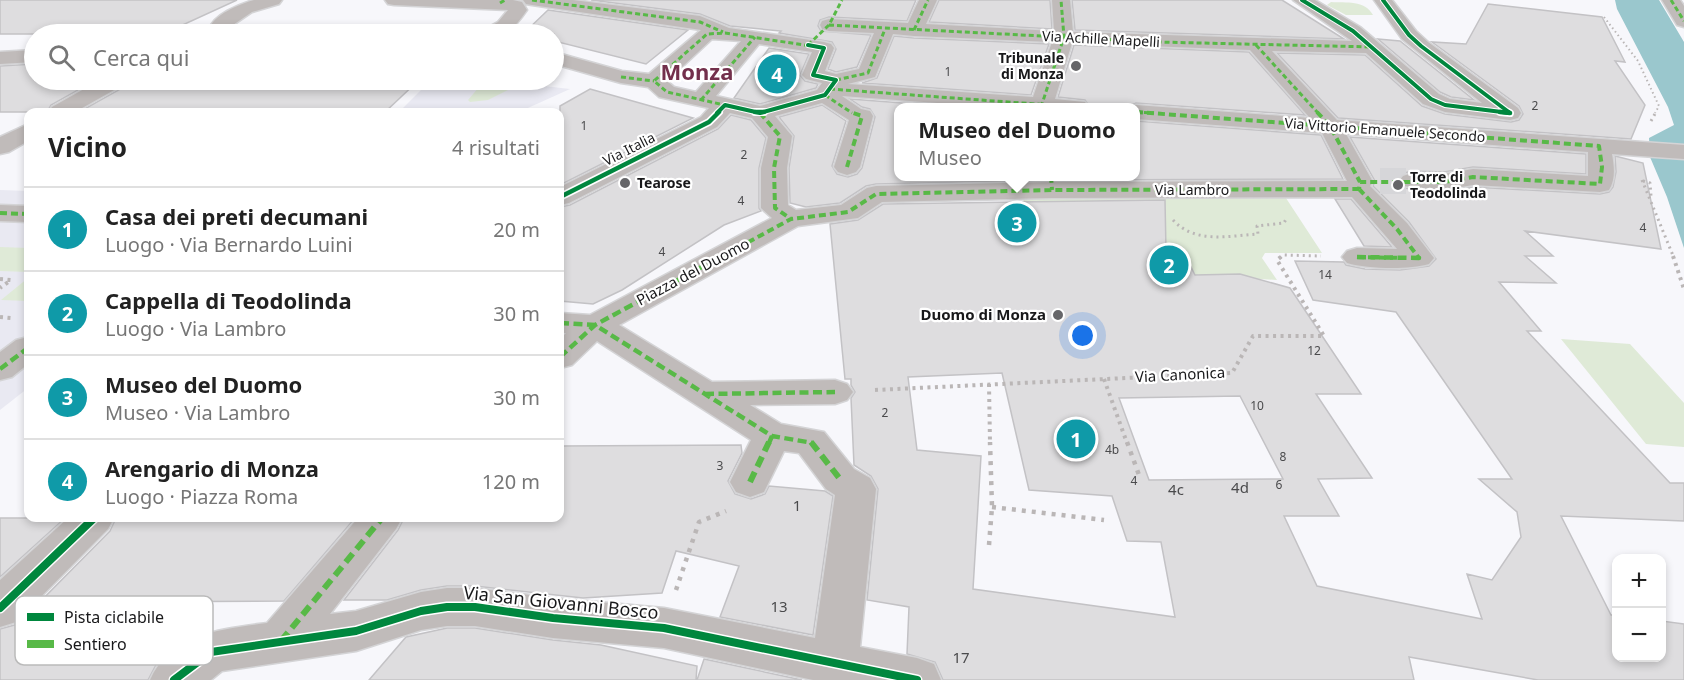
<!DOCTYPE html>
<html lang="it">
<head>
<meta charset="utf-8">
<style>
  :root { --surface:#fff; --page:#f6f6f6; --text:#222; --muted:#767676; --line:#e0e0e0; --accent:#d93025 }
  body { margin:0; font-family:"Noto Sans",sans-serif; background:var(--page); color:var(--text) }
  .controls { position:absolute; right:18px; bottom:18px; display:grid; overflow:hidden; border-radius:12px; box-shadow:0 3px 9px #0003 }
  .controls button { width:54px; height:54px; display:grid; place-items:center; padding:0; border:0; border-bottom:2px solid var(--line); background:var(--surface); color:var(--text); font:30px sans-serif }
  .you { position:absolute; left:1083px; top:336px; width:21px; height:21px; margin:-15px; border:4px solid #fff; border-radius:50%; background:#1a73e8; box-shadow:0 0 0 9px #1a73e833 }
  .badge { display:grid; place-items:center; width:39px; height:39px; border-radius:50%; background:var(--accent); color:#fff; font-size:20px; font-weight:700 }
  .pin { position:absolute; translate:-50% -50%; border:3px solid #fff; box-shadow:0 2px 6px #0006 }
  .popup { position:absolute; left:894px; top:103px; width:246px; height:78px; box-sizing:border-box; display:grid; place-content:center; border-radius:12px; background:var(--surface); filter:drop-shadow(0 2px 4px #0005); font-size:20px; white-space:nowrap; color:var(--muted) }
  .popup b { font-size:22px; color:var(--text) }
  .popup::after { content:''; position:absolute; left:50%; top:100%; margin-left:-12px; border:12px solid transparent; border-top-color:var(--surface) }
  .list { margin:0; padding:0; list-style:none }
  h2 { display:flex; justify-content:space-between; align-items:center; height:78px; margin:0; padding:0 24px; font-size:26px }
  h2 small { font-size:20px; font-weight:400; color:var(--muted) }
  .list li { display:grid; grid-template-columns:39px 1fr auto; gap:18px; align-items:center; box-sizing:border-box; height:84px; padding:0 24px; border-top:2px solid var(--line) }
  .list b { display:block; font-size:22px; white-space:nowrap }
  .list p { margin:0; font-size:20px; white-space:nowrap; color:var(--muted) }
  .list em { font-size:20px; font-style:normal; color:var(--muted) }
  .icon { flex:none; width:33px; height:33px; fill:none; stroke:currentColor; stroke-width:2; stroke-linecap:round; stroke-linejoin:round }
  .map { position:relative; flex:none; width:1684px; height:680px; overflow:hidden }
  .search { position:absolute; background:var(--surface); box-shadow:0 3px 9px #0003; left:24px; top:24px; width:540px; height:66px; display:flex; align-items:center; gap:15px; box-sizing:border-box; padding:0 21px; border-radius:33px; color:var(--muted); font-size:22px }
  .panel { position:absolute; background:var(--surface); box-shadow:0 3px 9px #0003; left:24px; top:108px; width:540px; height:414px; border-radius:12px }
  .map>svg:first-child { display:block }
</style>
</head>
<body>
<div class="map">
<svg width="1684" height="680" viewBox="0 0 1684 680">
  <rect width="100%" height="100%" fill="#f7f7fb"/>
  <!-- built -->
  <path fill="#e9e9f2" d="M 431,80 L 489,80 L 570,89 L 519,112 L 399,112 Z
    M 0,190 L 28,191 L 28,388 L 0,410 Z"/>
  <!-- green -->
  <path fill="#dfead7" d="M 1331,2 C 1346,3 1365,0 1373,15 L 1346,15 L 1327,5 Z
    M 485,80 L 511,80 L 522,83 L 488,100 L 470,102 L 468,100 Z
    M 1282,192 L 1322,253 L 1265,253 L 1262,258 L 1277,280 L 1195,275 L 1185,255 L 1026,206 L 1020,193 Z
    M 0,247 L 28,248 L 28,272 L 0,271 Z
    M 28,278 L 28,301 L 1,300 Z
    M 1561,339 L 1630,344 L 1684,403 L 1684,447 L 1646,444 Z"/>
  <!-- water -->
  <path fill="#9ac7cd" d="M 1615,0 L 1659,0 L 1684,42 L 1684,248 L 1667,197 L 1650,157 L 1649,138 L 1674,125 L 1668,107 L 1617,9 Z"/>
  <!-- building -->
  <path fill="#dedddf" stroke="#c3c2c5" stroke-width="1.5" fill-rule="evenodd" d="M 0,0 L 237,0 L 163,34 L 0,34 Z
    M 591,0 L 916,0 L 907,21 L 829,17 L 820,20 L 818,26 L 821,31 L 871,35 L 857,67 L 836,72 L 828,69 L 836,49 L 832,42 L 779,33 L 781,31 L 730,26 L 700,14 Z
    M 939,0 L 1050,0 L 1052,29 L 929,22 Z
    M 1072,0 L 1282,0 L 1344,39 L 1075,30 Z
    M 1488,4 L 1602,17 L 1625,62 L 1615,61 L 1645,105 L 1631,139 L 1338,118 L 1277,53 L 1365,55 L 1422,106 L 1445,114 L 1511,122 L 1519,120 L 1523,114 L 1519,106 L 1432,42 L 1466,44 Z
    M 548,10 L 688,30 L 646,64 L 554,41 L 554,34 L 524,33 Z
    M 894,36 L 914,38 L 1049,44 L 1031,95 L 862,83 L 877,78 Z
    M 1378,39 L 1400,41 L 1474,100 L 1451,97 L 1440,92 Z
    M 1074,45 L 1249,52 L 1305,115 L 1136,103 L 1126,108 L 1090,108 L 1085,100 L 1058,97 Z
    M 769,48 L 809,54 L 800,75 L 805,81 L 818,84 L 816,88 L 760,104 L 734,98 Z
    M 34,64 L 34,80 L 96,80 L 51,105 L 47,112 L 0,112 L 0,66 Z
    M 128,80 L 419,80 L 385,112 L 79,112 L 124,87 Z
    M 590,89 L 693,118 L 560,185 L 560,106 Z
    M 850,99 L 968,108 L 898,108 L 898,177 L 1136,177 L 1136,121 L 1321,135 L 1343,179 L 1052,180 L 876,184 L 866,186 L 840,203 L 806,207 L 790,203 L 789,168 L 794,136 L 779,117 L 822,105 L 846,121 L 832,166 L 837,174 L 848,177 L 857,174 L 862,168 L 875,117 L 870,109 L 862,107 Z
    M 731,115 L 751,120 L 766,138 L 759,168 L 759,208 L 761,211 L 724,225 L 622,290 L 593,304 L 560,301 L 560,207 L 570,205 L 718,129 Z
    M 1350,137 L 1586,154 L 1586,174 L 1473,167 L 1444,172 L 1411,171 L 1402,174 L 1397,181 L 1403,188 L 1444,192 L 1473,187 L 1600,194 L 1609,192 L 1613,187 L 1616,172 L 1615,156 L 1643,163 L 1661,249 L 1525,231 L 1553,256 L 1525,256 L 1556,283 L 1499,282 L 1541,331 L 1527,331 L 1670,483 L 1684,483 L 1684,521 L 1561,516 L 1611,615 L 1617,615 L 1617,657 L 1662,657 L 1662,621 L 1684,624 L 1684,680 L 1538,680 L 1409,657 L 1414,680 L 943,680 L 935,662 L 907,654 L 909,607 L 867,600 L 878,489 L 871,476 L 854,465 L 851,398 L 855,392 L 851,385 L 851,379 L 845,379 L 830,224 L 858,220 L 883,204 L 1165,200 L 1166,250 L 1185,255 L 1195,275 L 1240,274 L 1290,288 L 1361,394 L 1316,394 L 1372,478 L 1318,479 L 1339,516 L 1284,516 L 1317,586 L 1482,619 L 1467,574 L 1492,580 L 1521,537 L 1517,512 L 1479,479 L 1512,479 L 1396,312 L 1313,300 L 1295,261 L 1344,262 L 1346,265 L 1365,269 L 1400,270 L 1429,266 L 1436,259 L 1409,222 L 1373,186 L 1375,181 ZM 1002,373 L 1029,490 L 1112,496 L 1127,541 L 1161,542 L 1175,617 L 973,589 L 981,456 L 917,450 L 908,377 ZM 1240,396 L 1283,479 L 1149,480 L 1119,398 Z
    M 1335,199 L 1351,199 L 1392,247 L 1364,246 Z
    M 741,445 L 742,453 L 728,481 L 735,494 L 751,499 L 765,494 L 769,486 L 825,491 L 833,496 L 813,635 L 720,617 L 739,566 L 676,551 L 662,593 L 583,598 L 475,586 L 447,586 L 421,590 L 387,600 L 344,600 L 398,530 L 404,518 L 560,518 L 560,446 Z
    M 0,518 L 65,518 L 0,577 Z
    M 116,518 L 355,518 L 284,601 L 109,602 L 107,621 L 191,637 L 169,651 L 157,663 L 148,680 L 0,680 L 0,629 L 18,624 L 110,531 Z
    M 447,628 L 475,628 L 553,640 L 601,645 L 697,666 L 696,680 L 369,680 L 406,637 Z
    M 704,659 L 802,680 L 697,680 Z"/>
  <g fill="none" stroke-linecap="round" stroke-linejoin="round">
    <!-- minor-tunnel -->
    <path stroke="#d6d6d9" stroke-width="26" stroke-dasharray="26 13" stroke-linecap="butt" d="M 1380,181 L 1412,181"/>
    <!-- minor casing -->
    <g stroke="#d4d4d6" stroke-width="3">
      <path id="minor" d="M 254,0 L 282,0 L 279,4 L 252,12 L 230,27 L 236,30 L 238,34 L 212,34 L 209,30 C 212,15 240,4 254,0 Z
        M 385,0 L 513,0 L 522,2 L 527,10 C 512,32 508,34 481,34 L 483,30 L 498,22 L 508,10 L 394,5 L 388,4 Z
        M 523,0 L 573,0 L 700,16 L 729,28 L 824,42 L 831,44 L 834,48 L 825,71 L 836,74 L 859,69 L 874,33 L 829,31 L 822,29 L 820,25 L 822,21 L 829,19 L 908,23 L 919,0 L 937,0 L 926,24 L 1054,31 L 1052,0 L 1070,0 L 1073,32 L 1352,41 L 1293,0 L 1315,0 L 1360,27 L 1439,94 L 1450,99 L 1482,103 L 1402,39 L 1374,0 L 1392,0 L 1416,31 L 1428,42 L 1518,108 L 1521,113 L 1518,118 L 1510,120 L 1445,112 L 1423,104 L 1366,53 L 1272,51 L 1337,120 L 1684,145 L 1684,159 L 1612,154 C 1614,166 1616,179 1609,190 L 1600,192 L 1473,185 L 1444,190 L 1403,186 L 1399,181 L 1403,176 L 1412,173 L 1444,174 L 1473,169 L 1588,176 L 1588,152 L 1346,134 L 1373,182 L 1370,186 L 1407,223 L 1434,258 L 1429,264 C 1408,270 1368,269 1347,263 L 1342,257 L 1347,251 L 1357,248 L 1397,249 L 1352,197 L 1052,198 L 882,202 L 858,218 L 798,226 L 619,325 L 712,382 L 835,380 L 847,384 L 853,392 L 847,400 L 835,404 L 750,405 L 781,424 L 824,432 L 854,469 L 870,478 L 876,489 L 860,647 L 917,658 L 934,664 L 941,680 L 813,680 L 664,648 L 553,638 L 475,626 L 447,626 L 421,630 L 356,651 L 222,671 L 211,680 L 150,680 C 171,633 223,629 267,623 L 358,518 L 402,518 L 396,529 L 330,614 L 356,611 L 421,592 L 447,588 L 475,588 L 553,598 L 664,608 L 815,638 L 835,495 L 826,489 L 799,453 L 784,451 L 764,492 L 750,497 L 736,492 L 730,482 L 751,440 L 597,341 L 572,365 L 560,368 L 560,339 L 566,333 L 560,333 L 560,313 L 590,315 L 772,218 L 761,208 L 761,168 L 768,137 L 752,118 L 730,113 L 717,127 L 569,203 L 560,205 L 560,187 L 701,117 L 709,108 L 659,97 L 648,87 L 621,83 L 554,64 L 554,52 L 622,71 L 649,74 L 701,30 L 532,5 L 526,4 ZM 893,34 L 914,36 L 1052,42 L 1033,97 L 848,84 L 875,77 ZM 712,39 L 741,41 L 696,92 L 674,87 L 667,81 ZM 1072,43 L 1250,50 L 1310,118 L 1136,105 L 1128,107 L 1136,107 L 1136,119 L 1322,133 L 1347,181 L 1052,182 L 876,186 L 867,188 L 841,205 L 796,210 L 788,205 L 787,168 L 792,136 L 775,116 L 822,103 L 849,120 L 834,167 L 838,172 L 847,175 L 856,172 L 860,167 L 873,116 L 870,111 L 861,109 L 842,96 L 992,107 L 1088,107 L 1085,102 L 1055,99 ZM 759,44 L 812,52 L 802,75 L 806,79 L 822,83 L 817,90 L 760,106 L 716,96 Z
        M 1662,0 L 1680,0 L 1684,6 L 1684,27 L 1677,25 Z
        M 34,50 L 34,62 L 0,64 L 0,52 Z
        M 100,80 L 126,80 L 123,85 L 75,112 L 49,112 L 52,107 Z
        M 28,124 L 28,141 L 9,152 L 0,154 L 0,137 Z
        M 0,205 L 28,206 L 28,222 L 0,221 Z
        M 28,337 L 28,364 L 12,377 L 0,380 L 0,352 L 16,340 Z
        M 68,518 L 114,518 L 108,529 L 16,622 L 0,627 L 0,580 Z"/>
    </g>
    <!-- path-far3 -->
    <path stroke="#bab6b6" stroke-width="2" stroke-dasharray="1.5 3" stroke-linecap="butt" d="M 1604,17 L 1638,61 L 1659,106 L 1655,113"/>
    <!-- path-far2 -->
    <path stroke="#bab6b6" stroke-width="3" stroke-dasharray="2 4" stroke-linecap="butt" d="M 1651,121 L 1656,112
      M 1642,180 L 1674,258
      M 1643,181 L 1650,183 L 1651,196
      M 1173,220 C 1195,244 1228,236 1258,234 L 1257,226 L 1284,223 L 1286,219
      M 1280,258 L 1283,255 L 1321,256"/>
    <!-- path-far1 -->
    <path stroke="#bab6b6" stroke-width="4" stroke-dasharray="3 4.5" stroke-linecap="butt" d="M 1673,256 L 1684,289
      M 0,279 L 11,280 L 0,288
      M 0,317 L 11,318
      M 1104,379 L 1127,443
      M 989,384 L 990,443
      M 875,390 L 1232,373 L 1253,336 L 1324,336 L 1277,260 L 1282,256"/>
    <!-- path -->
    <path stroke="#bab6b6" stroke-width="4.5" stroke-dasharray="4 6" stroke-linecap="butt" d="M 1127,442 L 1139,475
      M 992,507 L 1104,520
      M 989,545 L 992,507 L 990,442
      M 676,590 L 699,522 L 726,511"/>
    <!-- minor -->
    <use href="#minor" fill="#c0bbba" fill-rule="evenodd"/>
    <!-- quiet-far3 -->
    <path stroke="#58b947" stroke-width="3" stroke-dasharray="5 3" stroke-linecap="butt" d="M 532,0 L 700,22 L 723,32
      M 1671,0 L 1684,21
      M 500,3 L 505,0
      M 829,25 L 1157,42 L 1373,47
      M 914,30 L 928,0
      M 725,33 L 824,48 L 813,75 L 836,80 L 825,95 L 760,113 L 667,92 L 654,81 L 707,34 Z
      M 808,45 L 829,25 L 842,0
      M 1256,45 L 1318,113
      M 621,77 L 654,81
      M 836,80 L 868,73 L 885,29
      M 830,89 L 1077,107
      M 825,95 L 852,113
      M 701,100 L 755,37
      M 1041,107 L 1064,37 L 1061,0
      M 1136,112 L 1154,113"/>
    <!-- quiet-far2 -->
    <path stroke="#58b947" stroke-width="4" stroke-dasharray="7 4" stroke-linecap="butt" d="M 755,112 L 764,112
      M 1136,112 L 1599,146 L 1602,167 L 1600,184 L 1473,177 L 1444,182 L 1360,182 L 1359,189
      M 1317,112 L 1330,126 L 1360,182
      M 760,113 L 780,136 L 774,168 L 775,208 L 791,219
      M 847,167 L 862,116 L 850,112
      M 1051,176 L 1052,190
      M 1359,189 L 1397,229 L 1419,258
      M 0,213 L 28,214
      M 1357,257 L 1403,258
      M 719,258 L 791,219 L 848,212 L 876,194 L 1052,190 L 1359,189"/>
    <!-- quiet-far1 -->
    <path stroke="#58b947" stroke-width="4.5" stroke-dasharray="9 4.5" stroke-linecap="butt" d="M 1357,257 L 1419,258 L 1418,256
      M 560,323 L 595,325 L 772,436 L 813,443
      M 560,357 L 595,325 L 722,256
      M 0,369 L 28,348
      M 705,394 L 835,392
      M 769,443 L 772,436"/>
    <!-- quiet -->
    <path stroke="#58b947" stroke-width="6" stroke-dasharray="11 6" stroke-linecap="butt" d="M 811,442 L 840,479
      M 750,482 L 769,442
      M 281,641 L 382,518"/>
    <!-- cycleway-far2 casing -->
    <g stroke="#fff" stroke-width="6">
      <path id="cycleway-far2" d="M 1302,0 L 1353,31 L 1431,99 L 1445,105 L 1510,113 L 1421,46 L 1409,35 L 1383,0
        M 717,113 L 725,105 L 760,113 L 825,95 L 836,80 L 813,75 L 824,48 L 808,45"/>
    </g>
    <!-- cycleway-far1 casing -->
    <g stroke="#fff" stroke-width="8">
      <path id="cycleway-far1" d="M 755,112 L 764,112
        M 1500,112 L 1510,113 L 1508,112
        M 560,197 L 709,122 L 719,112"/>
    </g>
    <!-- cycleway casing -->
    <g stroke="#fff" stroke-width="11">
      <path id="cycleway" d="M 0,608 L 94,518
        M 174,680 L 211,652 L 356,631 L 421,611 L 447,607 L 475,607 L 553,618 L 664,628 L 917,680"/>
    </g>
    <!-- cycleway-far2 -->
    <use href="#cycleway-far2" stroke="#00873e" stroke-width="4"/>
    <!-- cycleway-far1 -->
    <use href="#cycleway-far1" stroke="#00873e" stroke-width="4.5"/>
    <!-- cycleway -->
    <use href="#cycleway" stroke="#00873e" stroke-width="8"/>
  </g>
  <!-- markers -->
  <g fill="#666669" stroke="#fff" stroke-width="2">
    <circle cx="1076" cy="66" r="6"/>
    <circle cx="625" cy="183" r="6"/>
    <circle cx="1398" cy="185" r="6"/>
    <circle cx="1058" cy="315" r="6"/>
  </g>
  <g text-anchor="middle" stroke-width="4.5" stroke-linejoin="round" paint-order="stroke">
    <!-- number labels -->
    <g font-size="12" fill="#4a4a4c">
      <text x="948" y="76">1</text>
      <text x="1535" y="110">2</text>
      <text x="584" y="130">1</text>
      <text x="744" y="159">2</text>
      <text x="741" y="205">4</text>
      <text x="1643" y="232">4</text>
      <text x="662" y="256">4</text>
      <text x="1325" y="279">14</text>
      <text x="1314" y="355">12</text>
      <text x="1257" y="410">10</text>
      <text x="885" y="417">2</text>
      <text x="1112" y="454">4b</text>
      <text x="1283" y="461">8</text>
      <text x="720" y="470">3</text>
      <text x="1134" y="485">4</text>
      <text x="1279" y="489">6</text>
    </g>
    <!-- far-street labels -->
    <g font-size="14" fill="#18181a" stroke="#fff">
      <text transform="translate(1101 39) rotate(3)" y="5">Via Achille Mapelli</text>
      <text transform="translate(1385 130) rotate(4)" y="5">Via Vittorio Emanuele Secondo</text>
      <text transform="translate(629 149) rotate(-27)" y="5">Via Italia</text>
      <text x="1192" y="195">Via Lambro</text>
    </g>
    <!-- far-poi labels -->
    <g font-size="14" font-weight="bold" fill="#18181a" stroke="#fff" text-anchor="start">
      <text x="1064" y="63" text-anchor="end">Tribunale<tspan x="1064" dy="16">di Monza</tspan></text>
      <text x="1410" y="182">Torre di<tspan x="1410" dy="16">Teodolinda</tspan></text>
      <text x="637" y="188">Tearose</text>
    </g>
    <!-- street labels -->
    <g font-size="15" fill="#18181a" stroke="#fff">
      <text transform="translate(693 272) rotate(-28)" y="5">Piazza del Duomo</text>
      <text transform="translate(1180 375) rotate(-3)" y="5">Via Canonica</text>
    </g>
    <!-- poi labels -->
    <g font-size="15" font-weight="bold" fill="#18181a" stroke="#fff" text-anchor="end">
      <text x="1046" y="320">Duomo di Monza</text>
    </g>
    <!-- near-number labels -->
    <g font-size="15" fill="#4a4a4c">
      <text x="1240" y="493">4d</text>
      <text x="1176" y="495">4c</text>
      <text x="797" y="511">1</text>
      <text x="779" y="612">13</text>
      <text x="961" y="663">17</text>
    </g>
    <!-- near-street labels -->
    <g font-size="18" fill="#18181a" stroke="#fff">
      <text transform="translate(561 603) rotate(6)" y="6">Via San Giovanni Bosco</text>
    </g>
    <!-- far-town labels -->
    <g font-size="22" font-weight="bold" fill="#73304c" stroke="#fff">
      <text x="697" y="80">Monza</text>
    </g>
  </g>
  <!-- legend -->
  <rect x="15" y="596" width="198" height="69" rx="9" fill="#fff" stroke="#bababa" stroke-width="1.5"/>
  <rect x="27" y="613" width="27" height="8" fill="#00873e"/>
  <rect x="27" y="640" width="27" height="8" fill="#58b947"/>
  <g font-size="16" fill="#18181a">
    <text x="64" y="623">Pista ciclabile</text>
    <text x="64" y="650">Sentiero</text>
  </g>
</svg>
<div class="controls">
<button>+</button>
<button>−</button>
</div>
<div class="you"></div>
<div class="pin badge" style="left:1076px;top:439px;background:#0f9aa8">1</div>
<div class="pin badge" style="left:1169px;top:265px;background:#0f9aa8">2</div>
<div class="pin badge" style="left:1017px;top:223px;background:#0f9aa8">3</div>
<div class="popup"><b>Museo del Duomo</b>Museo</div>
<div class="pin badge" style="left:777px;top:74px;background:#0f9aa8">4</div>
<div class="search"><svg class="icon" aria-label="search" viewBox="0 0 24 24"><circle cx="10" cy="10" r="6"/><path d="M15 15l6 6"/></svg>Cerca qui</div>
<section class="panel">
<h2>Vicino<small>4 risultati</small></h2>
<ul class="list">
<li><span class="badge" style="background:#0f9aa8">1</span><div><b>Casa dei preti decumani</b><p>Luogo · Via Bernardo Luini</p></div><em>20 m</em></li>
<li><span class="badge" style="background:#0f9aa8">2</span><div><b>Cappella di Teodolinda</b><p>Luogo · Via Lambro</p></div><em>30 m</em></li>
<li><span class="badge" style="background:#0f9aa8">3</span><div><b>Museo del Duomo</b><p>Museo · Via Lambro</p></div><em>30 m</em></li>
<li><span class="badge" style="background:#0f9aa8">4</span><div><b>Arengario di Monza</b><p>Luogo · Piazza Roma</p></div><em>120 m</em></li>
</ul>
</section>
</div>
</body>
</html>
